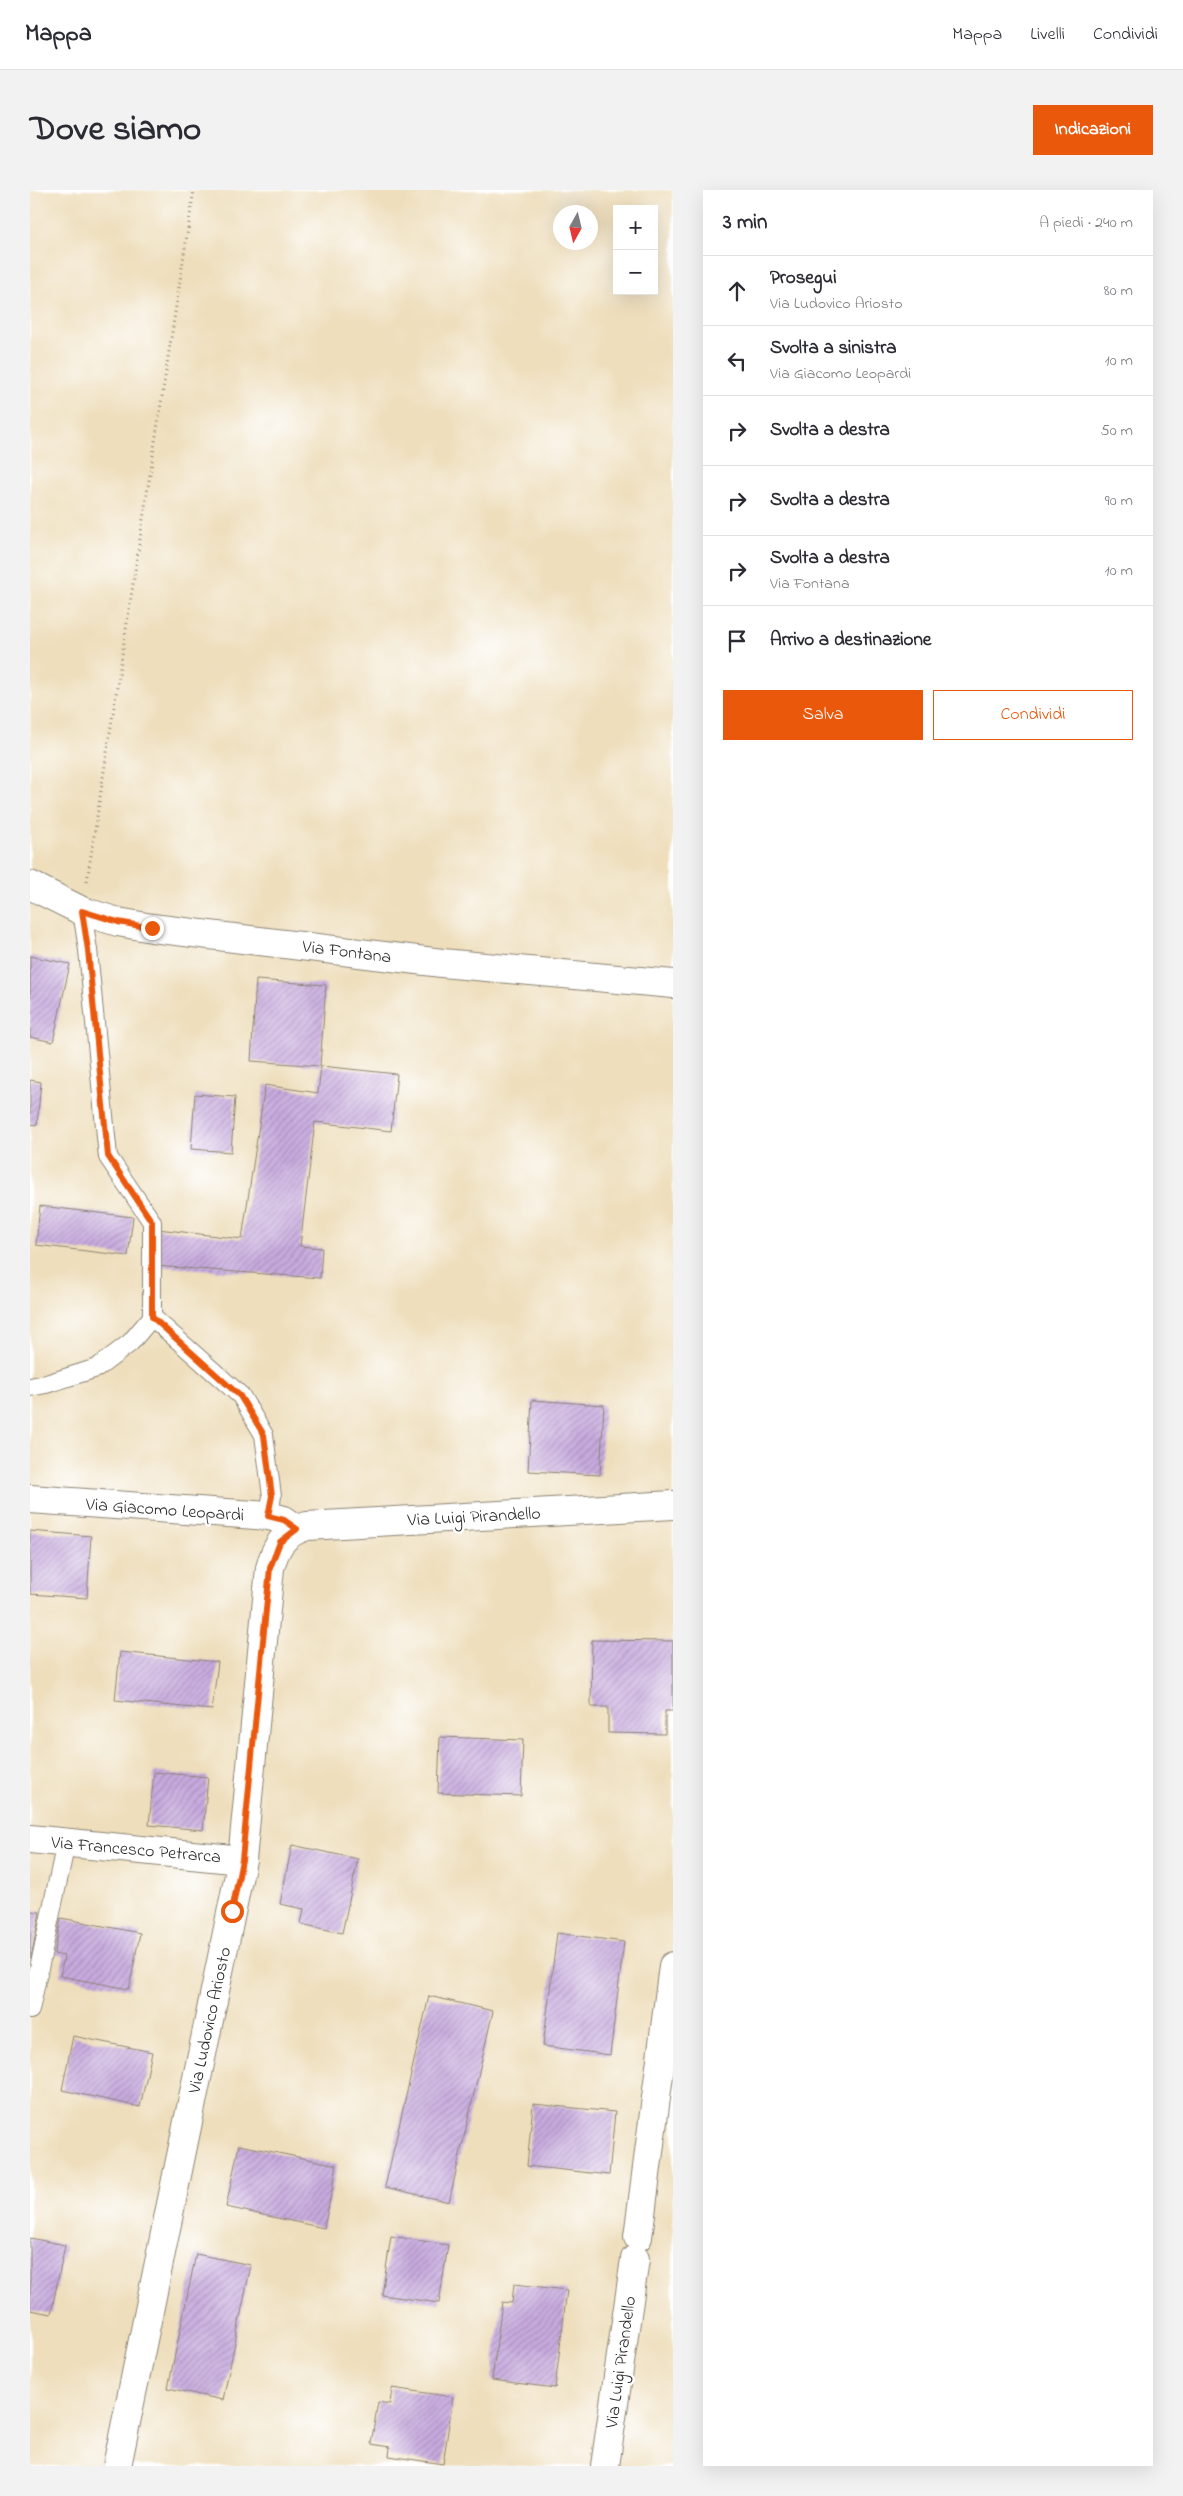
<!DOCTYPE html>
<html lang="it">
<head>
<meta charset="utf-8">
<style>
  :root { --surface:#fff; --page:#f2f2f3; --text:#2b2b33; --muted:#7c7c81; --line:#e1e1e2; --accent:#ea580c }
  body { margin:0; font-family:"Indie Flower",sans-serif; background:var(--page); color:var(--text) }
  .controls { position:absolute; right:15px; top:15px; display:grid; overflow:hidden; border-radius:0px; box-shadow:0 5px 20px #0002 }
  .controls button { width:45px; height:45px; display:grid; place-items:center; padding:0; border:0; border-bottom:1px solid var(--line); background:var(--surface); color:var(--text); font:25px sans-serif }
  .compass { position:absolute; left:523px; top:15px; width:45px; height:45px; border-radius:50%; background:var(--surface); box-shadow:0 5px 20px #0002; rotate:188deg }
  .stop { position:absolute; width:15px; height:15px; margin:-11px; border:4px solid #ea580c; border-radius:50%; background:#fff }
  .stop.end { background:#ea580c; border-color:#fff; box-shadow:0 1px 5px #0008 }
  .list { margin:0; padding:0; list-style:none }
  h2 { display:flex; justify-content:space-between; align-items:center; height:65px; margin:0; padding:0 20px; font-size:21px }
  h2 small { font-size:16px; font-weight:400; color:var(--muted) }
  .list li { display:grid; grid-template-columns:32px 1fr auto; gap:15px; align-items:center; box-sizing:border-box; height:70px; padding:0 20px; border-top:1px solid var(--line) }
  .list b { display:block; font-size:19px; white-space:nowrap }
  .list p { margin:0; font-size:16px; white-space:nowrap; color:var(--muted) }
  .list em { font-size:16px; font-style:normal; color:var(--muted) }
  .actions { display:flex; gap:10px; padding:15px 20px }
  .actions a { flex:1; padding:11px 0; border:1px solid var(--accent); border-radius:0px; text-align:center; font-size:18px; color:var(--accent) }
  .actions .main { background:var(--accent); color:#fff }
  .icon { flex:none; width:28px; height:28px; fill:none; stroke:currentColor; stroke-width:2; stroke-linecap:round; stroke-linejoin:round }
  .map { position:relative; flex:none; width:643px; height:2276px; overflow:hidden; border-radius:0px }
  header { display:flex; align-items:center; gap:30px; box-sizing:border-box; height:70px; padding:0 25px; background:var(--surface); border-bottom:1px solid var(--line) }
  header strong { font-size:24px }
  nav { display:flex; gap:28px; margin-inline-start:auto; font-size:18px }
  .intro { display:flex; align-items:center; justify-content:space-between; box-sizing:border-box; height:120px; padding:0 30px }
  h1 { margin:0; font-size:35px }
  .button { padding:12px 22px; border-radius:0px; background:var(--accent); color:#fff; font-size:18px; font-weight:700 }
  main { display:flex; gap:30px; padding:0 30px }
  aside { flex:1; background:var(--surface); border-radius:0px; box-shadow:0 5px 20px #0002 }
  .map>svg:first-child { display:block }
</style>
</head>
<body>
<header>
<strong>Mappa</strong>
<nav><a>Mappa</a><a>Livelli</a><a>Condividi</a></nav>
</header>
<div class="intro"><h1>Dove siamo</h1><a class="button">Indicazioni</a></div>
<main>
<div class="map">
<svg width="643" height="2276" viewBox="0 0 643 2276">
  <defs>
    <pattern id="building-hatch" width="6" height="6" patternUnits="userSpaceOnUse" patternTransform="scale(1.25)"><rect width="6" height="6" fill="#c8abdf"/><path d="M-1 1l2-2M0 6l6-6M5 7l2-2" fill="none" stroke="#a38bb5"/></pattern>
  </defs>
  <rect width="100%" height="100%" fill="#fff"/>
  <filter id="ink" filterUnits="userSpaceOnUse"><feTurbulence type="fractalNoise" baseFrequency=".02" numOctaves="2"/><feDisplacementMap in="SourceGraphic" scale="10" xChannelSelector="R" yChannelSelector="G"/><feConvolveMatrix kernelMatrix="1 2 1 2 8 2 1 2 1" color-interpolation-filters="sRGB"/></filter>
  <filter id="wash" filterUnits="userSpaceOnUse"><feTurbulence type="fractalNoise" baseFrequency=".0096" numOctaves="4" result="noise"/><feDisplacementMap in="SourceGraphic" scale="20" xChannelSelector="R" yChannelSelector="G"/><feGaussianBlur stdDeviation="1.12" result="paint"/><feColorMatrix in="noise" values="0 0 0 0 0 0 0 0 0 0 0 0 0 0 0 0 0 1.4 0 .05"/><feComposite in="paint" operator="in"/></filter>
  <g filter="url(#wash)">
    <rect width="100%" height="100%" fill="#eedebc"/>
    <g id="blocks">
      <!-- building -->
      <path fill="url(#building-hatch)" d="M 0,766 L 40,774 L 23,852 L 0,847 Z
        M 226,790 L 296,795 L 290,876 L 221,871 Z
        M 291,876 L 367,884 L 361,941 L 285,932 L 270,1056 L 292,1058 L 290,1088 L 125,1076 L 128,1039 L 212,1049 L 235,895 L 288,903 Z
        M 0,890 L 11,892 L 7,935 L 0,934 Z
        M 165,904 L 205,907 L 201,962 L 161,959 Z
        M 10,1016 L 103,1027 L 98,1066 L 6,1055 Z
        M 502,1210 L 574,1215 L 570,1285 L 498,1281 Z
        M 0,1341 L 61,1346 L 57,1408 L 0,1404 Z
        M 562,1450 L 643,1451 L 643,1521 L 635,1521 L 635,1544 L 578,1543 L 578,1517 L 561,1517 Z
        M 90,1462 L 188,1472 L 182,1520 L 85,1510 Z
        M 410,1547 L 493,1550 L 491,1606 L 408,1603 Z
        M 124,1582 L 178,1587 L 173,1640 L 119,1635 Z
        M 262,1655 L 328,1669 L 312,1743 L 271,1734 L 274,1719 L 250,1714 Z
        M 0,1721 L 10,1722 L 1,1768 L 0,1767 Z
        M 31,1728 L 110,1743 L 99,1799 L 30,1786 L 34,1766 L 24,1764 Z
        M 527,1743 L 594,1752 L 580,1865 L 513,1856 Z
        M 399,1806 L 463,1821 L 419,2012 L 355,1997 Z
        M 43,1846 L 122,1862 L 110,1917 L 32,1900 Z
        M 503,1914 L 585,1922 L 579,1985 L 497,1976 Z
        M 209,1955 L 307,1975 L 294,2038 L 196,2017 Z
        M 361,2046 L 418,2055 L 409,2113 L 352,2105 Z
        M 0,2048 L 35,2055 L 21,2124 L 0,2120 Z
        M 166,2064 L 221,2075 L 193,2210 L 138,2198 Z
        M 484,2094 L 537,2100 L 525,2198 L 462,2190 L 472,2112 L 482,2113 Z
        M 362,2198 L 423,2207 L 413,2274 L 359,2266 L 360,2257 L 341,2254 L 348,2212 L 360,2214 Z"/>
    </g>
  </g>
  <g filter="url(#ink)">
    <use href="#blocks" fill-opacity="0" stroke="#8c8474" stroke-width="1"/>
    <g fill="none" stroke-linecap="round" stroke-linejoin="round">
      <!-- service casing -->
      <g stroke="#8c8474" stroke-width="20">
        <path id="service" d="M 122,1127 L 211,1206 L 234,1245 L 242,1306 L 239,1326
          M 0,1197 L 16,1194 L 67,1178 L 100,1153 L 122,1127 L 122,1032 L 78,967 L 58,760 L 52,721
          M 0,1820 L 36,1653"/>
      </g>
      <!-- minor casing -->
      <g stroke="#8c8474" stroke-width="30">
        <path id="minor" d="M 0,695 L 52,721 L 88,732 L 122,738 L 412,773 L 643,794
          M 0,1309 L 239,1326 L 254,1330 L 267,1339
          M 0,1649 L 212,1670
          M 608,2047 L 643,1776
          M 87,2276 L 212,1670 L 240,1378 C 246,1355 254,1343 277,1336 L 643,1315
          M 575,2276 L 605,2069"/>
      </g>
      <!-- path -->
      <path stroke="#8c8474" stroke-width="3" stroke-dasharray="1 4" stroke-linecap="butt" d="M 57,691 L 164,0"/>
      <!-- service -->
      <use href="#service" stroke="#fff" stroke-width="18"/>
      <!-- minor -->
      <use href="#minor" stroke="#fff" stroke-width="28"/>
    </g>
  </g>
  <g fill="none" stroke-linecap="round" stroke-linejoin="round" filter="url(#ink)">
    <!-- route -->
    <path stroke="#ea580c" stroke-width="6" d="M 122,738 L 88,732 L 52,721 L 58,760 L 78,966 L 122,1032 L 122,1127 L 210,1206 L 234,1245 L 242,1306 L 238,1326 L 254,1330 L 267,1339 L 250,1352 L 240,1378 L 212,1670 L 202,1721"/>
  </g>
  <g text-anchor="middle" stroke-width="5" stroke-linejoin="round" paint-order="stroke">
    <!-- street labels -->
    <g font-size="18" fill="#2b2b2b" stroke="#fff">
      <text transform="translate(317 761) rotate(7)" y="6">Via Fontana</text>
      <text transform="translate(135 1319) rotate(4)" y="6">Via Giacomo Leopardi</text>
      <text transform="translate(444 1326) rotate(-3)" y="6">Via Luigi Pirandello</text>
      <text transform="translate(106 1659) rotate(5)" y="6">Via Francesco Petrarca</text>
      <text transform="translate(179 1830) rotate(-78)" y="6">Via Ludovico Ariosto</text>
      <text transform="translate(590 2172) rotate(-82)" y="6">Via Luigi Pirandello</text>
    </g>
  </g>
</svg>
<div class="controls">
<button>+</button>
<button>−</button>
</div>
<svg class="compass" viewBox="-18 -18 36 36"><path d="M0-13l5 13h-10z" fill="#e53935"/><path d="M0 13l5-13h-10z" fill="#7c7c81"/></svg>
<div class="stop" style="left:202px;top:1721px"></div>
<div class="stop end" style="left:122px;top:738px"></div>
</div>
<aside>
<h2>3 min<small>A piedi · 240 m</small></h2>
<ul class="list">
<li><svg class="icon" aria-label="ahead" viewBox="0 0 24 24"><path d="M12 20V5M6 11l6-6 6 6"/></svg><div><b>Prosegui</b><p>Via Ludovico Ariosto</p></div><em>80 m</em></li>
<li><svg class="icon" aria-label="left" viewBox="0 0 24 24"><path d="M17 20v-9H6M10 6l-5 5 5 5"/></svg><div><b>Svolta a sinistra</b><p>Via Giacomo Leopardi</p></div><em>10 m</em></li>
<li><svg class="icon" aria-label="right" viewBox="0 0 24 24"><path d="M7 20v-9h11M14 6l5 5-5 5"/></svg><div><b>Svolta a destra</b></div><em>50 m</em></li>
<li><svg class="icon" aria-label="right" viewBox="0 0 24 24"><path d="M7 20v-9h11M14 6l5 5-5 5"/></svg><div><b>Svolta a destra</b></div><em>90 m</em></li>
<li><svg class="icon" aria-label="right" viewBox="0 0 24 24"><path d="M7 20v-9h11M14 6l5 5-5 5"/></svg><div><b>Svolta a destra</b><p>Via Fontana</p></div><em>10 m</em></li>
<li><svg class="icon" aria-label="arrive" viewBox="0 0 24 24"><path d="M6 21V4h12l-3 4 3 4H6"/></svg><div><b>Arrivo a destinazione</b></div></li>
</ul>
<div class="actions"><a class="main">Salva</a><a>Condividi</a></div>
</aside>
</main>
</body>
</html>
